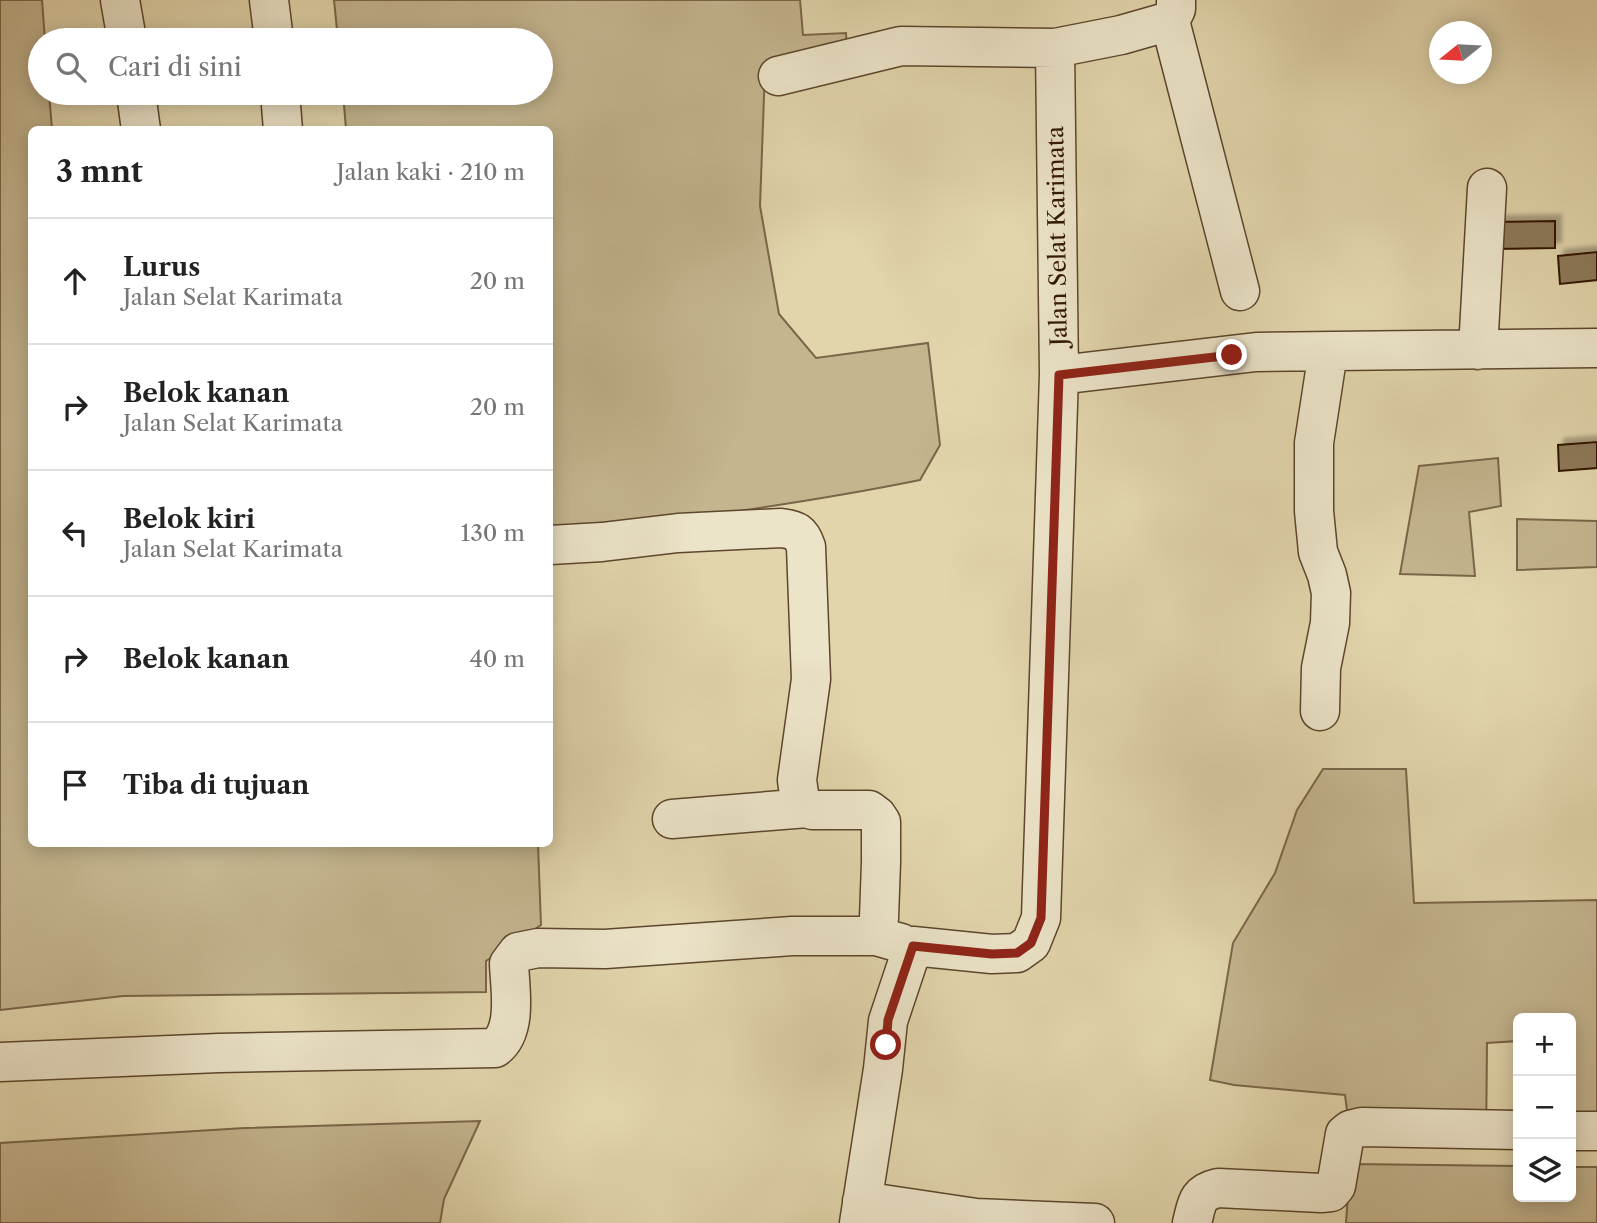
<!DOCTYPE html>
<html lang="id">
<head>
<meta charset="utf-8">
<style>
  :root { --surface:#fff; --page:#f2f2f2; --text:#222; --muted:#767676; --line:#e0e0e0 }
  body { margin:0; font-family:"Libre Caslon Text",serif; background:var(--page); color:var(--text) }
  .controls { position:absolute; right:21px; bottom:21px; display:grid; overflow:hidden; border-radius:10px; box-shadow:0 4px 18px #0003 }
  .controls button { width:63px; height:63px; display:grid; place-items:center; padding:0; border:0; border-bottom:2px solid var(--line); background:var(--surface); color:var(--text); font:35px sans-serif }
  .compass { position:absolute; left:1429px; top:21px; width:63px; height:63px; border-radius:50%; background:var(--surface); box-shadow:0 4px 18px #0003; rotate:252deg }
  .stop { position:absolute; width:21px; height:21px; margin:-16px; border:5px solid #8f2418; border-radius:50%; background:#fff }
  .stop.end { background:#8f2418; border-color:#fff; box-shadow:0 2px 7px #0008 }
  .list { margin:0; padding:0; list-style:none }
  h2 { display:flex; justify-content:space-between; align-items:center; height:91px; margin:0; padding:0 28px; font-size:30px }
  h2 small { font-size:23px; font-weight:400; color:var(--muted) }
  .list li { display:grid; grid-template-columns:46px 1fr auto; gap:21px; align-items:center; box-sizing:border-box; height:126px; padding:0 28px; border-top:2px solid var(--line) }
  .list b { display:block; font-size:26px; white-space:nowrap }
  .list p { margin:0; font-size:23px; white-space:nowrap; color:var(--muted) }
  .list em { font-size:23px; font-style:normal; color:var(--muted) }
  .icon { flex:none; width:38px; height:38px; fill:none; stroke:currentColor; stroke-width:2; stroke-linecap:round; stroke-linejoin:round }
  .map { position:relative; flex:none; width:1597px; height:1223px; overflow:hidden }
  .search { position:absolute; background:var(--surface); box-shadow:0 4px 18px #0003; left:28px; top:28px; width:525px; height:77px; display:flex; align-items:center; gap:18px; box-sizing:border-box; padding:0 24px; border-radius:38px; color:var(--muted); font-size:26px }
  .panel { position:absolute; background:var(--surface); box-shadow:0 4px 18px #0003; left:28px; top:126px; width:525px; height:721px; border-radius:10px }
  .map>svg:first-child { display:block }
</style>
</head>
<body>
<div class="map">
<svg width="1597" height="1223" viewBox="0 0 1597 1223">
  <defs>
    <filter id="shadow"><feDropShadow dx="6" dy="-6" stdDeviation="2" flood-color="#0004"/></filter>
  </defs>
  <rect width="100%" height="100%" fill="#e2d5ac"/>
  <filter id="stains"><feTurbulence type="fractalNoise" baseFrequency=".00286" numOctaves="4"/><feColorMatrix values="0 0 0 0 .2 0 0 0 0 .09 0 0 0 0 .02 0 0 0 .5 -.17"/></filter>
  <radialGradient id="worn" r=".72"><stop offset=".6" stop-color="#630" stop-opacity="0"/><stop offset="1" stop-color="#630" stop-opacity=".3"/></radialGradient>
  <!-- green -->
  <path fill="#c4b58f" stroke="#7a6648" stroke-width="2" d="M 0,0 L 42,0 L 45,40 L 40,40 L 40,93 L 49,93 L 52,129 L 32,130 L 32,844 L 538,844 L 541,925 L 486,961 L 486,992 L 123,996 L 0,1010 Z
    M 334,0 L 800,0 L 803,35 L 846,33 L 847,49 L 765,69 L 760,206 L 779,314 L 816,358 L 928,343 L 940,445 L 920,480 C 797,505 674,521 550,535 L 550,130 L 346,129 L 343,93 L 541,93 L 541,40 L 338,40 Z
    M 1498,458 L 1501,506 L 1469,512 L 1475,576 L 1400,574 L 1419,466 Z
    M 1517,519 L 1597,521 L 1597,567 L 1517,570 Z
    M 1323,769 L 1406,769 L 1414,903 L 1597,900 L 1597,1143 L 1571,1143 L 1571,1018 L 1518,1018 L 1518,1041 L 1487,1043 L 1486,1147 L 1351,1141 L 1345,1095 L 1234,1085 L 1210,1080 L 1233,943 L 1275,873 L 1297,810 Z
    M 480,1121 L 444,1199 L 440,1223 L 0,1223 L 0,1143 L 245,1128 Z
    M 1350,1164 L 1518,1166 L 1518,1197 L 1571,1197 L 1571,1167 L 1597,1167 L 1597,1223 L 1346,1223 Z"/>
  <!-- building -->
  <path fill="#8d7a5a" stroke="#311701" stroke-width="2" filter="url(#shadow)" d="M 1555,221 L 1555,248 L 1496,249 L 1495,222 Z
    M 1597,252 L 1597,280 L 1560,284 L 1558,256 Z
    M 1597,442 L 1597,468 L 1559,471 L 1558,445 Z"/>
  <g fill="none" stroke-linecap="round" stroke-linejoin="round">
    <!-- minor casing -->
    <g stroke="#5d462c" stroke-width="41">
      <path id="minor" d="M 120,0 L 127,40
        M 269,0 L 274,40
        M 1170,21 L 1240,291
        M 778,76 L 901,46 L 1055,48
        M 136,93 L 141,130
        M 280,93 L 283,130
        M 1478,350 L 1487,188
        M 1059,375 L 1256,352 L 1597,348
        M 550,545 L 602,542 L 678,533 L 781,528 C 796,530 801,532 806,547 L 811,679 L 797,780 L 800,801 L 807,808 L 812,810 L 869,810 L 877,816 L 881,822 L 881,862 L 879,918 L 876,936 L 901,943
        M 1320,711 L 1321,668 L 1330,623 L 1331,593 L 1327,575 L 1318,552 L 1314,511 L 1314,443 L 1328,352
        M 672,819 L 807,808
        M 0,1062 L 219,1053 L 495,1048 C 518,1031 510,989 509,964 L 518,952 L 538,948 L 605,949 L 792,936 L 876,936
        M 1571,1131 L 1597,1131
        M 862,1201 L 976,1218 L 1095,1223
        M 859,1223 L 883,1069 L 888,1021 L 913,946 L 992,954 L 1017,953 L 1031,943 L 1041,918 L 1059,375 L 1055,48 L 1121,35 L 1170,21 L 1176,9 L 1176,0
        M 1192,1223 C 1197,1204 1196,1193 1218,1188 L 1321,1193 L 1331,1192 L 1336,1186 L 1345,1134 L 1350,1130 L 1362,1127 L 1518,1130"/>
    </g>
    <!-- minor -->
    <use href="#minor" stroke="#ece4c9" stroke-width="38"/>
  </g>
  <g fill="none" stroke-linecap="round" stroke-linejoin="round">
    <!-- route -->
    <path stroke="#8f2418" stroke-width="9" d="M 886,1045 L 888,1020 L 913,946 L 992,954 L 1017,953 L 1031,943 L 1041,918 L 1059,375 L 1232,355"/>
  </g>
  <g text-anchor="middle" stroke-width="5" stroke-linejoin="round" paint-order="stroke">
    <!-- street labels -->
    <g font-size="23" fill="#311701" stroke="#ece4c9">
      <text transform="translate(1057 236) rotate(-91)" y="8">Jalan Selat Karimata</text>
    </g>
  </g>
  <rect width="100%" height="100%" filter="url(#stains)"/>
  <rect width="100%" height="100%" fill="url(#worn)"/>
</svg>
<div class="controls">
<button>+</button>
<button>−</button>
<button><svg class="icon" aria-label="layers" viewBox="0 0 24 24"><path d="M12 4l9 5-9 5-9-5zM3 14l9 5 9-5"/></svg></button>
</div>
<svg class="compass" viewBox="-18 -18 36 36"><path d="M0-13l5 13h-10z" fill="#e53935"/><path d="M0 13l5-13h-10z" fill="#767676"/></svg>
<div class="stop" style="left:886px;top:1045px"></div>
<div class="stop end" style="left:1232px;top:355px"></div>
<div class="search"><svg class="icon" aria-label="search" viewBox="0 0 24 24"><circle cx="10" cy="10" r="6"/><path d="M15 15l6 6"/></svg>Cari di sini</div>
<section class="panel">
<h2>3 mnt<small>Jalan kaki · 210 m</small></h2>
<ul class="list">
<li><svg class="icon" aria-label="ahead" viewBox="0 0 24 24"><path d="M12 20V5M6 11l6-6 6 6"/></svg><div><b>Lurus</b><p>Jalan Selat Karimata</p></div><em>20 m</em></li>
<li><svg class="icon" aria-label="right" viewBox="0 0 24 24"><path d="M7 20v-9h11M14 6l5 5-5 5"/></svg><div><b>Belok kanan</b><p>Jalan Selat Karimata</p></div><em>20 m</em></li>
<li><svg class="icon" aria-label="left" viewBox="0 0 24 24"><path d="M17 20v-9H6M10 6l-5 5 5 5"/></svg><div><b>Belok kiri</b><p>Jalan Selat Karimata</p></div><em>130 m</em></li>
<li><svg class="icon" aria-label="right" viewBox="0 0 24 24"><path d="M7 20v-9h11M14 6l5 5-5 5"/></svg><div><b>Belok kanan</b></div><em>40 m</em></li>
<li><svg class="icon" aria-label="arrive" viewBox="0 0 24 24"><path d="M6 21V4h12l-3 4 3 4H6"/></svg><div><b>Tiba di tujuan</b></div></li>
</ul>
</section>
</div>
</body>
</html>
